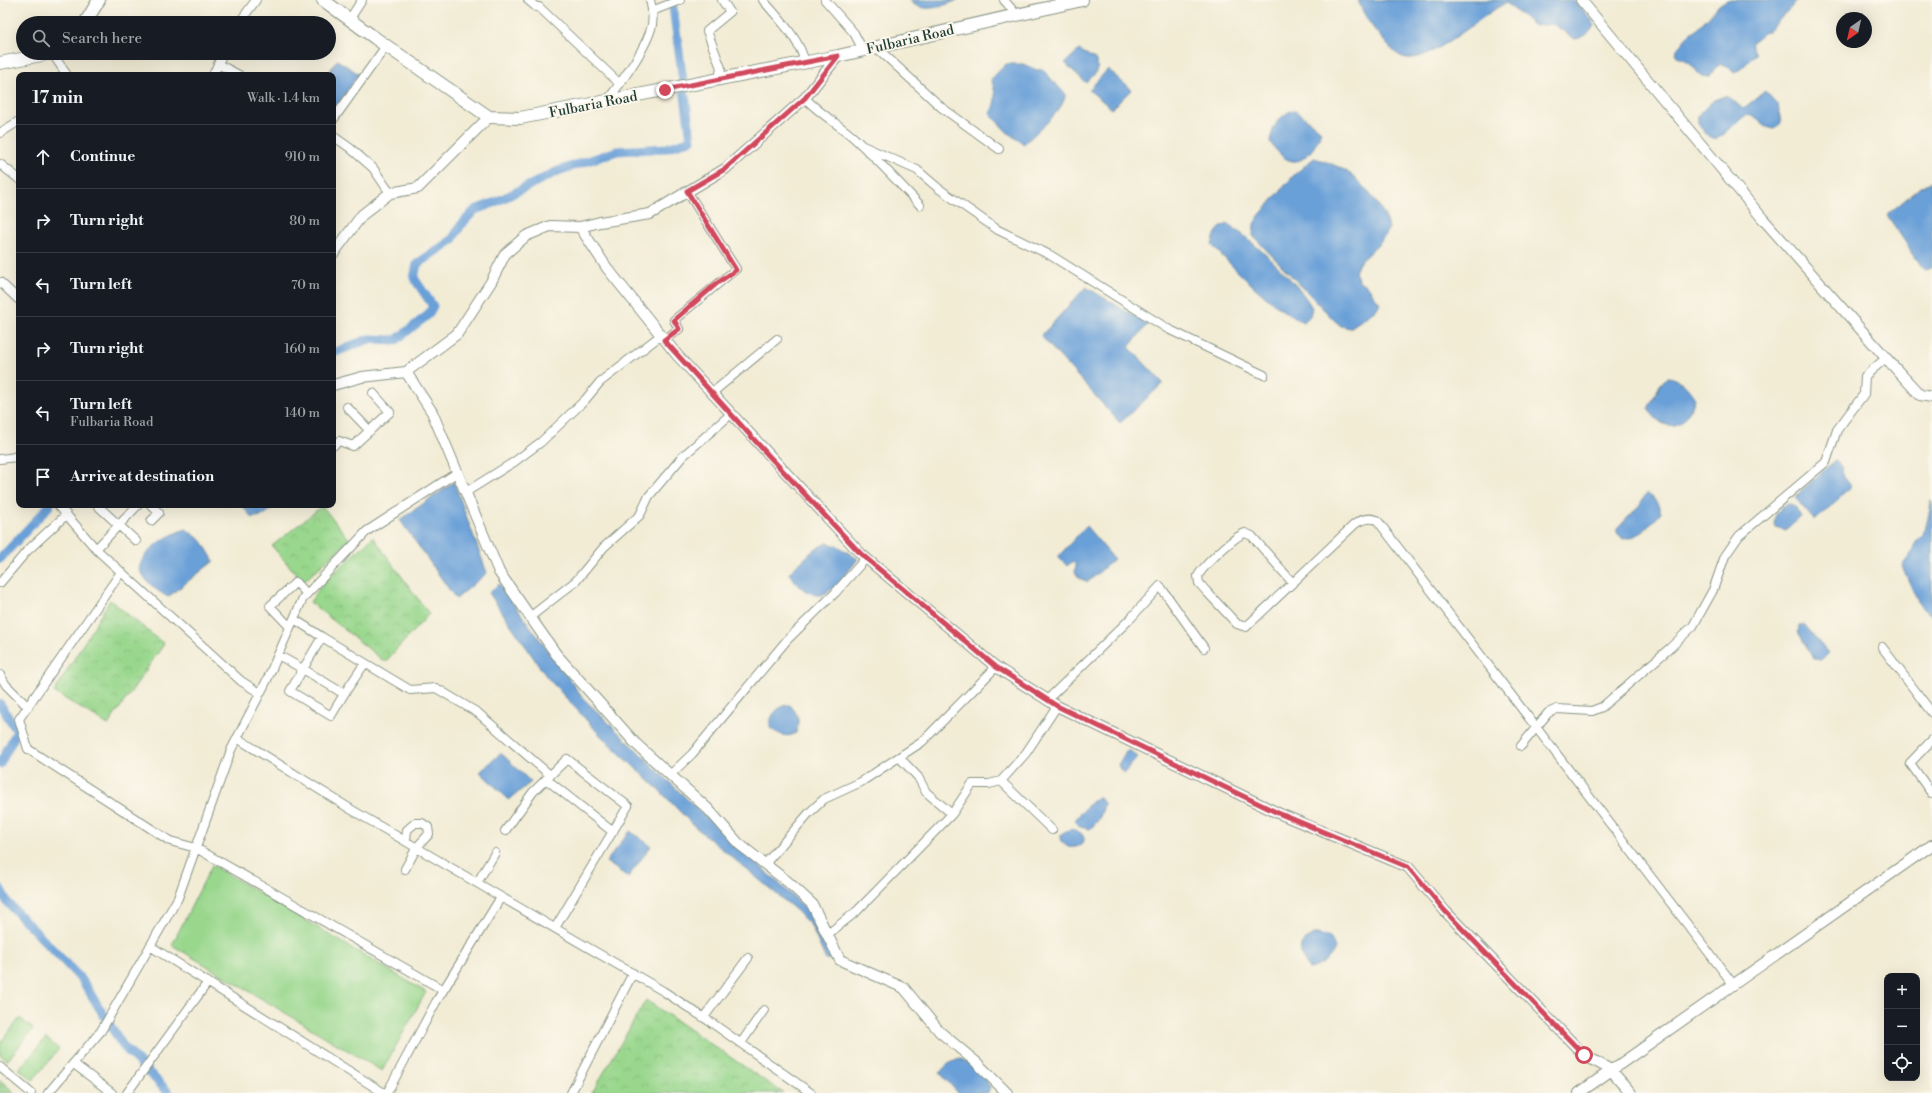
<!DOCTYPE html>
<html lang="en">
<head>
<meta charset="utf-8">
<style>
  :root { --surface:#171b24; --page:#20242c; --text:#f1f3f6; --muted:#9ea1a6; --line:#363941 }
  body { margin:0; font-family:"Libre Bodoni",serif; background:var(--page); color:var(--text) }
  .controls { position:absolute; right:12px; bottom:12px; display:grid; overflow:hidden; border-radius:8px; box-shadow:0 4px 16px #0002 }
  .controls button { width:36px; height:36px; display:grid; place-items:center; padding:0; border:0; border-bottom:1px solid var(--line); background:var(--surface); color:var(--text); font:20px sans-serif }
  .compass { position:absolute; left:1836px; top:12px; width:36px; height:36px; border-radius:50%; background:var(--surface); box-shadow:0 4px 16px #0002; rotate:214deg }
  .stop { position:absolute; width:12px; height:12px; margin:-9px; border:3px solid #d1495b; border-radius:50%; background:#fff }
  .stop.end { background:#d1495b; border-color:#fff; box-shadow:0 1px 4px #0008 }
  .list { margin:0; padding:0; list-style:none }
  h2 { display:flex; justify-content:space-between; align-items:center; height:52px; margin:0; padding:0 16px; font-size:17px }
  h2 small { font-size:13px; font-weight:400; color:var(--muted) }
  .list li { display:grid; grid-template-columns:26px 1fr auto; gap:12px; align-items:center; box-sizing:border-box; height:64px; padding:0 16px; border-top:1px solid var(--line) }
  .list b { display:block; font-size:15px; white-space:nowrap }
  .list p { margin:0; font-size:13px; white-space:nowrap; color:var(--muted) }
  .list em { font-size:13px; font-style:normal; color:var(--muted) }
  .icon { flex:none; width:22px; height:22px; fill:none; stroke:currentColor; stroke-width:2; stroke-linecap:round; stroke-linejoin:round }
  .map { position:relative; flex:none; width:1932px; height:1093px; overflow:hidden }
  .search { position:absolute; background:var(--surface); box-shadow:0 4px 16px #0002; left:16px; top:16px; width:320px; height:44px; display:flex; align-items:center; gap:10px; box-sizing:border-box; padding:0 14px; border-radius:22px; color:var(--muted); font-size:15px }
  .panel { position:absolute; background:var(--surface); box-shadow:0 4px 16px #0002; left:16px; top:72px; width:320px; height:436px; border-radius:8px }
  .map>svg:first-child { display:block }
</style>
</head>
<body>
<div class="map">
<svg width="1932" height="1093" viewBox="0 0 1932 1093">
  <defs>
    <pattern id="park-crowns" width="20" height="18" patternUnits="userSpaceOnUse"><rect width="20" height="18" fill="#99d78d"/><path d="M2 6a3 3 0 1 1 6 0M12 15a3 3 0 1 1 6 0" fill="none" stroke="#83b97a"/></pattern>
  </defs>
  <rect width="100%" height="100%" fill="#fbf7ec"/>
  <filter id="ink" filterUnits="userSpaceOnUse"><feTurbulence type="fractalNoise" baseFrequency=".025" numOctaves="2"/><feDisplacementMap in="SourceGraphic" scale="8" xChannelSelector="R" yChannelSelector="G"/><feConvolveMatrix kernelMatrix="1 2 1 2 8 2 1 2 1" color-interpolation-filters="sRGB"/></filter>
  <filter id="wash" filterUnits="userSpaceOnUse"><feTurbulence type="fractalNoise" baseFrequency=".012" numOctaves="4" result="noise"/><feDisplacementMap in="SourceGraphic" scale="16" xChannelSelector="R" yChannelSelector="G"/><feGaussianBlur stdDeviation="0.9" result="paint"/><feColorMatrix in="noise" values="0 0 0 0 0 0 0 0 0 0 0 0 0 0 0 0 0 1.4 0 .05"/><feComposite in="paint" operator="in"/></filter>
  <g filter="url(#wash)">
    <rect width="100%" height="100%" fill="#f2ecd5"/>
    <!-- green -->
    <path fill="#99d78d" stroke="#5c8a60" d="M 212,865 L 426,992 L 382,1071 L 172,945 Z
      M 20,1018 L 33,1029 L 7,1061 L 0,1055 L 0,1043 Z
      M 46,1038 L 59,1049 L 33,1080 L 19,1069 Z"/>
    <!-- park -->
    <path fill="url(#park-crowns)" stroke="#5c8a60" d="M 322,506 L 350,540 L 303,582 L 272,546 Z
      M 373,537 L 429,614 L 385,662 L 310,602 L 323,583 Z
      M 110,600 L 164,644 L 108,725 L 54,692 Z
      M 646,1000 L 783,1093 L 592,1093 Z
      M 0,1080 L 15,1093 L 0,1093 Z"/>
    <!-- water -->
    <path fill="#6ba0d8" stroke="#456e86" d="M 909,0 L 958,0 C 943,6 922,15 909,0 Z
      M 1358,0 L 1573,0 L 1592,20 L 1594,25 C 1591,33 1583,38 1575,39 L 1553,24 L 1535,26 L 1506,3 C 1482,14 1427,67 1403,57 C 1397,55 1390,48 1386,43 C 1374,30 1364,17 1358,0 Z
      M 1727,0 L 1798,0 L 1768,32 L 1765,32 L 1751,44 L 1756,54 L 1742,68 L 1734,73 L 1726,65 L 1721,64 L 1715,68 L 1710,76 C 1697,80 1696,65 1687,61 C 1683,58 1679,59 1676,55 L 1677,49 L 1690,33 L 1696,30 L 1719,5 Z
      M 1079,50 L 1095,59 L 1098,67 L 1094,75 L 1086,83 L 1065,63 Z
      M 337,60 L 359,74 L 336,107 L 333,104 L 333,75 L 327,75 Z
      M 1006,64 L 1023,64 L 1037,70 L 1042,69 L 1065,94 C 1066,109 1035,133 1024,144 L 1008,133 L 990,114 C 997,100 996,93 991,79 Z
      M 1108,69 L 1131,90 L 1112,109 L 1089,90 Z
      M 1765,91 L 1778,105 L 1781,123 L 1774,129 C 1763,129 1758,115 1746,115 L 1717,139 C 1708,138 1702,130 1698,123 L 1698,115 L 1714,100 L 1725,96 L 1733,100 L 1743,109 Z
      M 1293,110 L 1302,115 L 1321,131 C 1319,139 1316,145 1311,151 C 1295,171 1281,158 1270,142 C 1272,127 1279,116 1293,110 Z
      M 1314,158 C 1325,161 1336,165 1346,171 C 1361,181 1386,210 1389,228 L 1381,241 L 1359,263 L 1355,272 L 1359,281 L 1366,285 L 1380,303 L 1376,310 L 1350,328 L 1341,326 L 1334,320 L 1253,236 L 1254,224 L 1258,217 L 1294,175 Z
      M 1932,181 L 1932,268 L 1927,271 L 1922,267 L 1887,215 L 1918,189 Z
      M 1228,224 C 1252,240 1300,284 1312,308 L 1310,316 L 1304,322 C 1280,315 1230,265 1212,245 C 1215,234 1216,228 1228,224 Z
      M 1086,287 L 1148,324 L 1129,347 L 1163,383 L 1120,423 L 1041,336 Z
      M 1667,377 C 1679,377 1690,389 1695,399 C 1685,428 1667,436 1648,409 L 1660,385 Z
      M 1834,461 C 1843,463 1841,471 1844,477 C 1846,480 1849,482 1850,486 L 1848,490 L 1819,517 L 1814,520 L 1796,499 L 1800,492 Z
      M 454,482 L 487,573 L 456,599 L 400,520 Z
      M 1646,494 L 1649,494 C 1655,500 1659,504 1661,513 C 1651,524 1639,538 1623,539 L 1617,533 L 1617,529 L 1639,506 Z
      M 1932,500 L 1932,616 L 1922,607 L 1917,600 L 1902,566 L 1914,550 L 1916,542 L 1924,535 Z
      M 1788,503 L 1795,506 L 1801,517 L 1786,530 L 1775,527 C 1772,516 1778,509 1788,503 Z
      M 242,505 L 275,505 C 269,513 261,518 251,517 Z
      M 1086,526 L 1114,559 L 1088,582 L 1079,578 L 1075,572 L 1076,564 L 1072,562 L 1067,566 L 1058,557 Z
      M 186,529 L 202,541 L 214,561 L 168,597 C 155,590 146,582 139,569 C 143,549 168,535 186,529 Z
      M 827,543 L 838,546 L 858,559 C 851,568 832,594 821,595 C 815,596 811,593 806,591 C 800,587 792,579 789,573 L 815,549 Z
      M 499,584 L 583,698 L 688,800 L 810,912 L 833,958 L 826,960 L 811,926 L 797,911 L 694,826 L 660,791 L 601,736 L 546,676 L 489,593 Z
      M 1804,624 L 1828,653 L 1821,660 L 1814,659 L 1798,632 L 1799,626 Z
      M 786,705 L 790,705 C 799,715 800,721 796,733 C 787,739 778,734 770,728 C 769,717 775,709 786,705 Z
      M 1129,750 L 1138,757 L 1124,773 L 1120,769 L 1118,765 L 1125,753 Z
      M 501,753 L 531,782 L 509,800 L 480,772 Z
      M 1099,797 L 1104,803 C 1102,815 1099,821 1090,829 L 1080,827 L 1075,820 L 1091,802 Z
      M 1070,829 C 1091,832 1087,850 1068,847 L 1060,840 L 1061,834 Z
      M 630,831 L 651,846 L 628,877 L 606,862 Z
      M 1317,934 L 1330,937 L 1335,947 C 1333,957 1319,968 1309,969 C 1298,951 1295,943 1317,934 Z
      M 961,1059 C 972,1064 985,1076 990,1087 L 988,1093 L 958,1093 L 940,1073 C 944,1066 953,1060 961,1059 Z"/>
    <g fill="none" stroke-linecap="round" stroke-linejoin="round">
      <!-- canal -->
      <path stroke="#6ba0d8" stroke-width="9" d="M 333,353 L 369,339 L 396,340 L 428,315 L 433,306 L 414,278 L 417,264 L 452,240 L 461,225 L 475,210 L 496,202 L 558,171 L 617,151 L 667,148 L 691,140 L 672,0
        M 0,559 L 50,505
        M 0,704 L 17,731 L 0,764
        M 0,888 L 8,903 L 82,980 L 123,1046 L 169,1093"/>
    </g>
  </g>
  <g filter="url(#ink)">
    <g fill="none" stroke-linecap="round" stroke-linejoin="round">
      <!-- minor casing -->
      <g stroke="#889484" stroke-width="10">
        <path id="minor" d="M 528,0 L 536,7 L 539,7 L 620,84
          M 763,0 C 778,18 800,39 805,63
          M 825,0 L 854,33 L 863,50
          M 1004,0 L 1016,14
          M 652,11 L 680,0
          M 349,20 L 362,0
          M 239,23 L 256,0
          M 876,47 L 941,107 L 999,149
          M 52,53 L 67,75
          M 218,64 L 239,75
          M 213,75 L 223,53
          M 719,79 L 721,68 L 707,31 L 730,12 L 722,0
          M 805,98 C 820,114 837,123 853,137 C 876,158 898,182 920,205
          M 607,101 C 621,82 647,48 652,25 C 653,18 652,7 650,0
          M 333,120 L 386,46
          M 0,133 L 19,121
          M 333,136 L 350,148 L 373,168 L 390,193
          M 863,146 L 917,170 L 938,188 L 998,230 L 1050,255 L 1168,329 L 1264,375
          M 0,164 L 19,179
          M 0,282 L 19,300
          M 664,340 L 679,329 L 674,320 L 736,269 L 687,191
          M 712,393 L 777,339
          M 347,407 L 370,431
          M 333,446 L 339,441 L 353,446 L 390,412 L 373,393
          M 0,459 L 16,457 L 19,460
          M 466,492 L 514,462 L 541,442 L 585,400 L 600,382 L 660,336
          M 58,505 L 96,549 L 241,681 L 260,693
          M 97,505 L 136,541
          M 151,505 L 159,513 L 151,521
          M 96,549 L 138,505
          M 121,572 L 19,719 L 28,749 L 170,841 L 196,848 L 443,990
          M 1292,582 L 1252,536 L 1245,533 C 1235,536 1203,566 1198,576 L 1199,583 L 1206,591 L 1237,624 L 1246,627 L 1355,524 C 1362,519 1369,517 1377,520 L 1733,984
          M 0,583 L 27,551 L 66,515
          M 530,617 L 576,581 L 604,547 L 640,515 L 649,496 L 683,456 L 731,414
          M 294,619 L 322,637
          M 290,627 L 270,606 L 296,582 L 307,594
          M 1882,647 L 1932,713
          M 278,655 L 308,672 L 344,694 L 331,716 L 290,691 L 322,637 L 365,663 L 344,694
          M 365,663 L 410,690 L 436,688 L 478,713 L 550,775
          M 0,675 L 6,685 L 28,707
          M 1047,700 L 1131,618 L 1160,586 L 1204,648
          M 237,738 L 352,810 L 501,897
          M 1932,740 L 1910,763 L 1932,794
          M 1521,746 L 1548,713 L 1557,709 L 1592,711 L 1602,707 L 1670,648 L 1693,626 L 1713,590 L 1725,556 L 1739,536 L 1826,462 L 1837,430 L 1864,394 L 1865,376 L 1886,358
          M 670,775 L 692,754 L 787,640 L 835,593 L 866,558
          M 546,779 L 613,832
          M 1001,781 L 1052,830
          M 952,814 L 972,784 L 989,784 L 1001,781 L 1026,753 L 1057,706
          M 505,831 L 533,792 L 567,759 L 628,806 L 555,928
          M 765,864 L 809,813 L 824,799 L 861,782 L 899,757
          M 405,869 L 417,847 L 429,834 L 428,827 L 422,823 L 415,823 L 407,830 L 406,841
          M 477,883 L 495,853
          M 828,934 L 857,911 L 952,814 L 926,792 L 918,777 L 899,757 L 922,742 L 996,667
          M 150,946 L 384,1093
          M 704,1017 L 748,958
          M 741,1043 L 764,1010
          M 74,1064 L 112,1093
          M 0,1067 L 31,1093
          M 48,1093 L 101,1031 L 178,898 L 231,750 L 267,680 L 303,598 L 367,531 L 458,472
          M 127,1093 L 208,982
          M 387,1093 L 436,1002 L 501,897 L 663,991 L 712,1023 L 811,1093
          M 571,1093 L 633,973"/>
      </g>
      <!-- tertiary casing -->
      <g stroke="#889484" stroke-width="12">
        <path id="tertiary" d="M 1581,0 L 1763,219 L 1886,358 L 1920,395 L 1932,397
          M 580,227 L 607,268 L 677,355 L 861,554 L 996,667 L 1057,706 L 1278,813 L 1408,867 L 1445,911 L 1584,1055 L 1611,1070 L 1631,1093
          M 333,254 L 362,215 L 390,193 L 418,188 L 489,117
          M 406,372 L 457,334 L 491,282 L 505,254 L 526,236 L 550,226 L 580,227 L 600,222 L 650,214 L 725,169 L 805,98 L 838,56
          M 333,385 L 362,377 L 406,372 L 432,412 L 499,572 L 556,654 L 636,744 L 708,809 L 739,844 L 788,882 L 812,904 L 840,960 L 904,988 L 940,1032 L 976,1062 L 1007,1093
          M 16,457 L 19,456
          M 1579,1093 L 1932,845"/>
      </g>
      <!-- secondary casing -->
      <g stroke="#889484" stroke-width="14">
        <path id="secondary" d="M 323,0 L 375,38 L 489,117 L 520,118 L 838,56 L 1082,0
          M 85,23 L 99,0
          M 0,63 L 52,53"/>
      </g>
      <!-- minor -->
      <use href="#minor" stroke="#fff" stroke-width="8"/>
      <!-- tertiary -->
      <use href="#tertiary" stroke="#fff" stroke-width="10"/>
      <!-- secondary -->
      <use href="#secondary" stroke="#fff" stroke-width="12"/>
    </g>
  </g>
  <g fill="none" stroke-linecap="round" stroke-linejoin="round" filter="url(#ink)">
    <!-- route -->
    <path stroke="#d1495b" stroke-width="5" d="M 665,90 L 838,56 L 805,98 L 725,169 L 687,191 L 736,270 L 716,284 L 674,320 L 679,329 L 664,340 L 769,456 L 861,554 L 996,667 L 1057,706 L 1278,813 L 1408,867 L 1445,911 L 1584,1055"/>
  </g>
  <g text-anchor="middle" stroke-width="4" stroke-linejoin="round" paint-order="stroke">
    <!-- street labels -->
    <g font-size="14" fill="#1f3d34" stroke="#fbf7ec">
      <text transform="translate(910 39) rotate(-13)" y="5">Fulbaria Road</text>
      <text transform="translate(593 104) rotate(-11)" y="5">Fulbaria Road</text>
    </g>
  </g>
</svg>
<div class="controls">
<button>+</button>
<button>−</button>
<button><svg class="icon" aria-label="locate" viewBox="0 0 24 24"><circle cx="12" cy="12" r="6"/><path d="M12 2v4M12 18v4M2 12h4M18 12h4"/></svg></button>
</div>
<svg class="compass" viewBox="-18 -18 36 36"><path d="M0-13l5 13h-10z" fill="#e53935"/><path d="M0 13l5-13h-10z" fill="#9ea1a6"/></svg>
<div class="stop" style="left:1584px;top:1055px"></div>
<div class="stop end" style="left:665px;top:90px"></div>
<div class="search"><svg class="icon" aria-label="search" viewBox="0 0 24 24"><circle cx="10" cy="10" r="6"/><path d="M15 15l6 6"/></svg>Search here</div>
<section class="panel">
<h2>17 min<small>Walk · 1.4 km</small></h2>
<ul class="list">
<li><svg class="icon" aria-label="ahead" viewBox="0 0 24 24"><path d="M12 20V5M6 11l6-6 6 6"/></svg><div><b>Continue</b></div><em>910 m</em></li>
<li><svg class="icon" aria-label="right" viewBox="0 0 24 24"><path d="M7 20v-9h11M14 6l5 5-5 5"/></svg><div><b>Turn right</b></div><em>80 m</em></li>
<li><svg class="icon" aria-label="left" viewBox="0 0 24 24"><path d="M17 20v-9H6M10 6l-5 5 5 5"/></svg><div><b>Turn left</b></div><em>70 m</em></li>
<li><svg class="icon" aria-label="right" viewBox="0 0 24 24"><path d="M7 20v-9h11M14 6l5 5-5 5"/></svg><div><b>Turn right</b></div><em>160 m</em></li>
<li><svg class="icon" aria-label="left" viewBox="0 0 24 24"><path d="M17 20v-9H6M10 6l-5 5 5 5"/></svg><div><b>Turn left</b><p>Fulbaria Road</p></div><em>140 m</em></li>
<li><svg class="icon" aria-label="arrive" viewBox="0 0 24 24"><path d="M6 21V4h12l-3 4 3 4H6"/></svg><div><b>Arrive at destination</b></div></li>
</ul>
</section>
</div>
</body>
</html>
